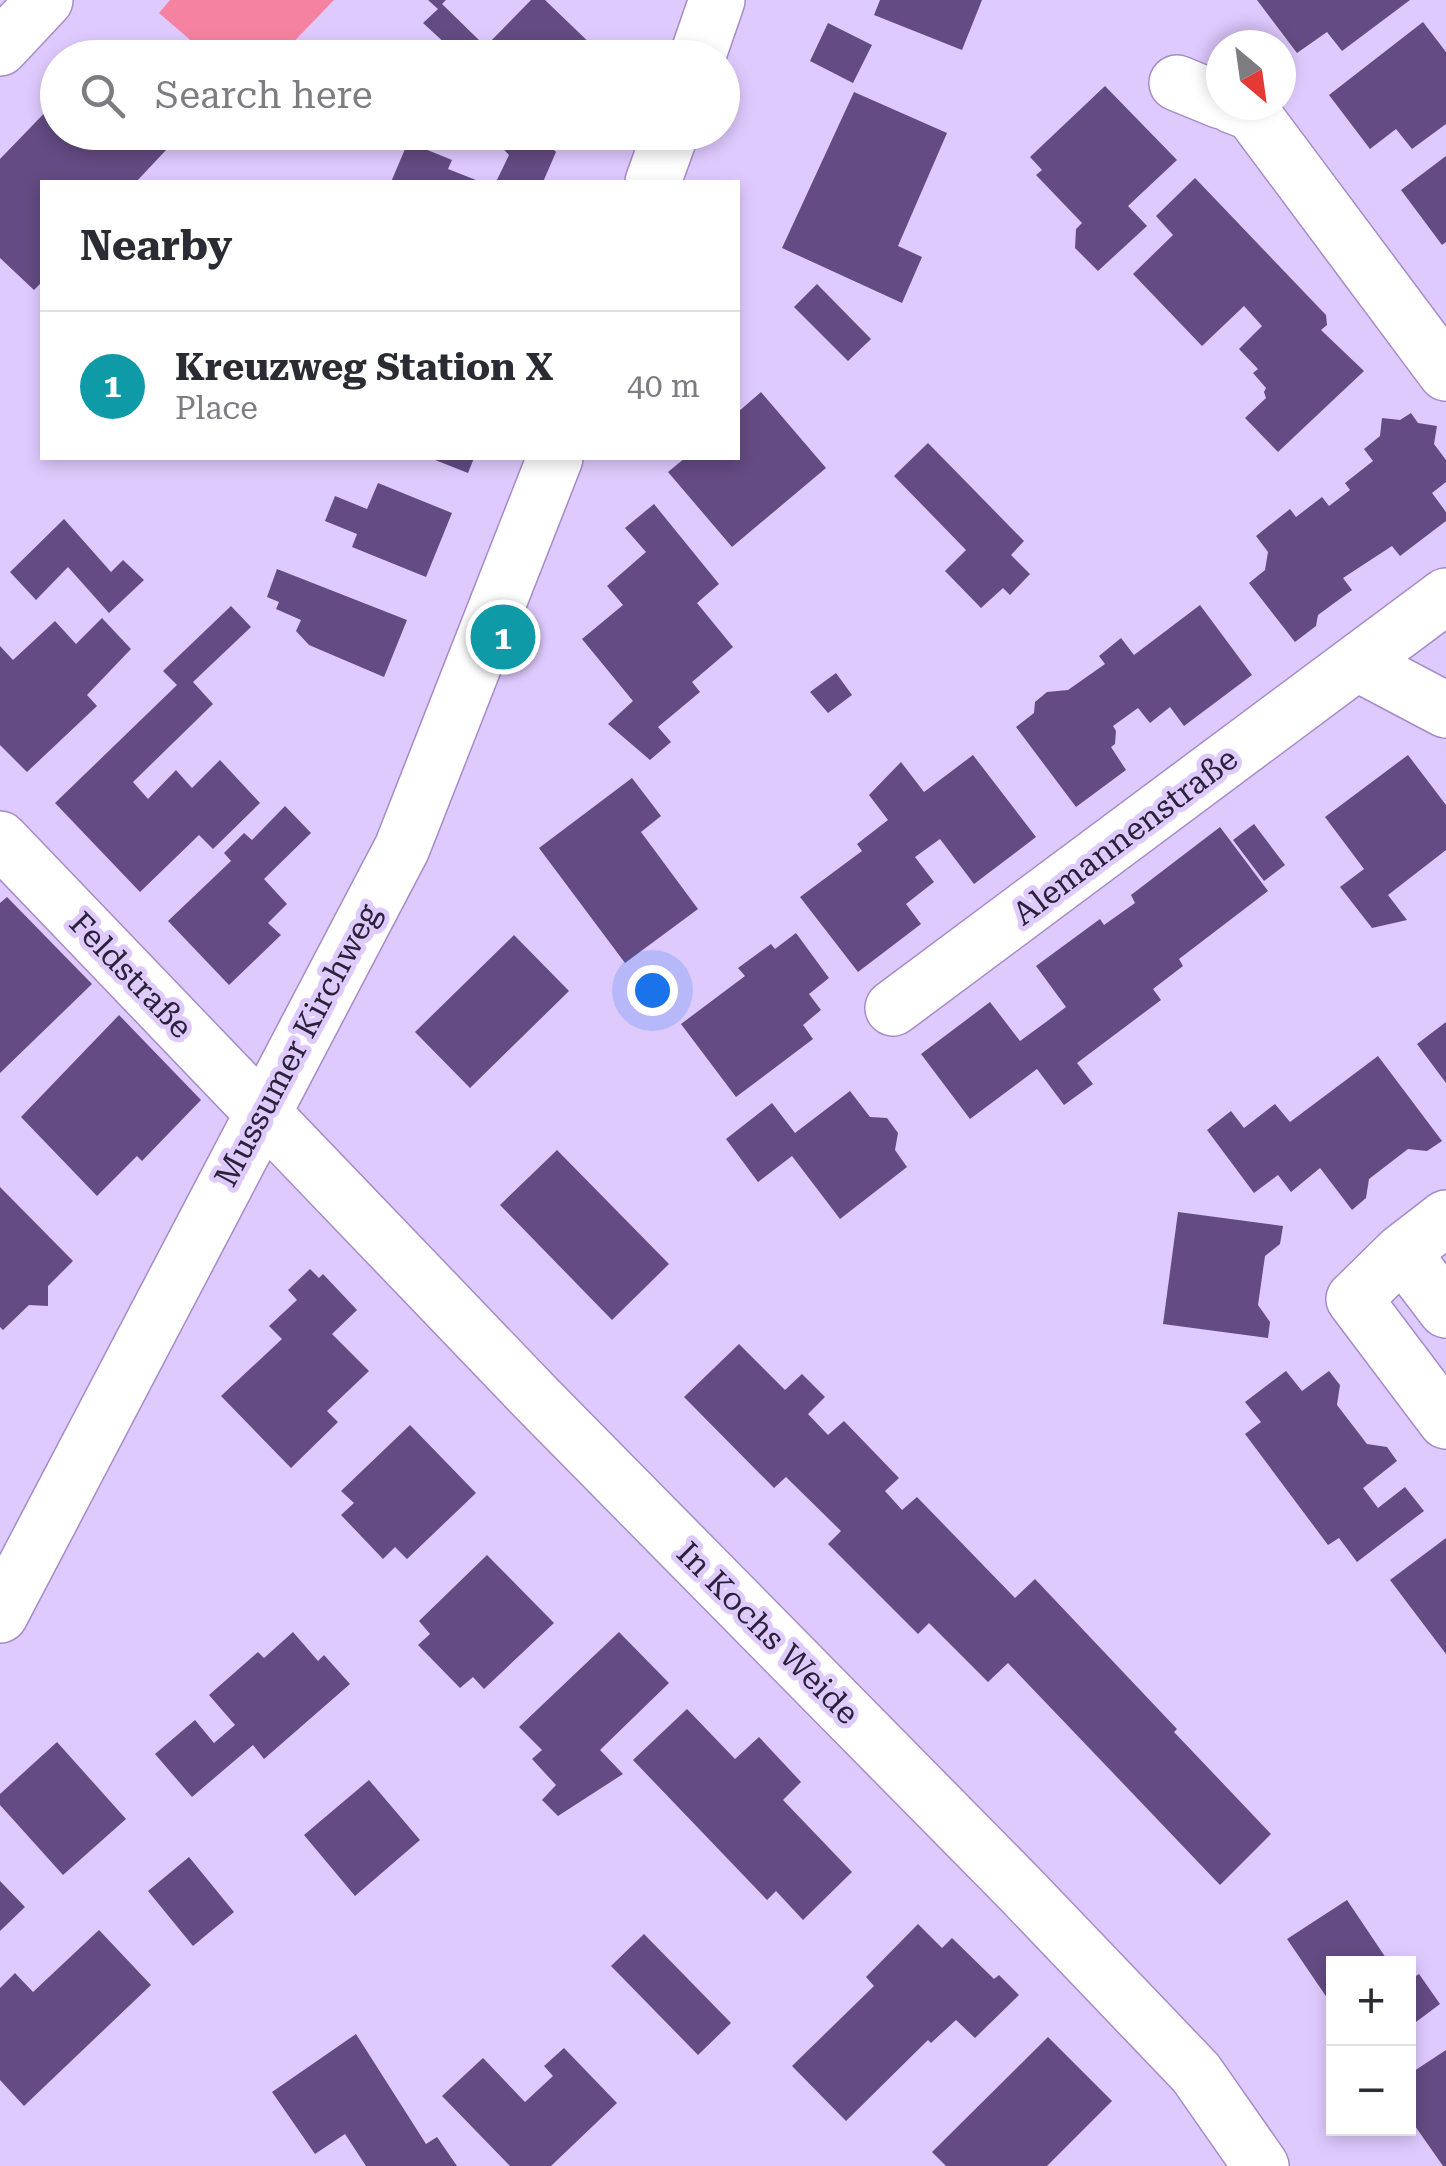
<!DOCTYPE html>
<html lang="en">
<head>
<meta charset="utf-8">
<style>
  :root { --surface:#fff; --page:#f7f7f7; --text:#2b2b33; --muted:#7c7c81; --line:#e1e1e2; --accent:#2563eb }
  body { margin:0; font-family:"Roboto Serif",serif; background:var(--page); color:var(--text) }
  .controls { position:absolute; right:30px; bottom:30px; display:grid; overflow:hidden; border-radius:0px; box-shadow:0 5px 15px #0003 }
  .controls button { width:90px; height:90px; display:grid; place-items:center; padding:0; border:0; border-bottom:2px solid var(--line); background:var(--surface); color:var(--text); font:50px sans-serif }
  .compass { position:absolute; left:1206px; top:30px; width:90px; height:90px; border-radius:50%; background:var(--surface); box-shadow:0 5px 15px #0003; rotate:151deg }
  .you { position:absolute; left:652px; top:990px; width:35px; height:35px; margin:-25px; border:8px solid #fff; border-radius:50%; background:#1a73e8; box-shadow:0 0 0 15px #1a73e833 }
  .badge { display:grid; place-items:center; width:65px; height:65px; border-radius:50%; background:var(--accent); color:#fff; font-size:32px; font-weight:700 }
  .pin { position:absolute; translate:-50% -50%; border:5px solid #fff; box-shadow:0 2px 10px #0006 }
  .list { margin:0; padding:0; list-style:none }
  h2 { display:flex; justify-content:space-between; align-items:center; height:130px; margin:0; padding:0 40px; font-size:42px }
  h2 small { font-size:32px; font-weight:400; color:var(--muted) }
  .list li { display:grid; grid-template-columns:65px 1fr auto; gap:30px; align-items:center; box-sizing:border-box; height:150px; padding:0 40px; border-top:2px solid var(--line) }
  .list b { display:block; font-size:38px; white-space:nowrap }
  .list p { margin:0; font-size:32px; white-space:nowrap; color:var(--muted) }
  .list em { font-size:32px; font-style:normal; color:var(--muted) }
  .icon { flex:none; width:55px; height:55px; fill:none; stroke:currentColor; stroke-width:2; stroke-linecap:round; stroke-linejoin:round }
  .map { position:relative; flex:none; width:1446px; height:2166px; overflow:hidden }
  .search { position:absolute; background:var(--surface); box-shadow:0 5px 15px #0003; left:40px; top:40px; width:700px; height:110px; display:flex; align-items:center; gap:25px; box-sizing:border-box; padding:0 35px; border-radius:55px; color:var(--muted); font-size:38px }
  .panel { position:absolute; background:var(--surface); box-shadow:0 5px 15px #0003; left:40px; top:180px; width:700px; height:280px; border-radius:0px }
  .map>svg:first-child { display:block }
</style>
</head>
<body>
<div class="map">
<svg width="1446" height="2166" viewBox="0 0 1446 2166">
  <rect width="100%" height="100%" fill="#dfcafe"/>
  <!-- green -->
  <path fill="#f682a2" d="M 170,0 L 334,0 L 278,58 L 210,57 L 159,13 Z"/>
  <!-- building -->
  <path fill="#644b83" d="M 428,0 L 446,0 L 442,4 L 479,40 L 461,58 L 423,23 L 438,9 Z
    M 531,0 L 545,0 L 597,50 L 590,58 L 498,58 L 486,46 Z
    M 880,0 L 982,0 L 962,50 L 874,15 Z
    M 1257,0 L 1410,0 L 1342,51 L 1327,32 L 1297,53 Z
    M 1423,22 L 1446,52 L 1446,124 L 1412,149 L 1396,129 L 1370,149 L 1329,95 Z
    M 828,23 L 872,45 L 853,83 L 810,61 Z
    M 1105,86 L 1177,160 L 1128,206 L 1147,226 L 1098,271 L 1075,248 L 1076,229 L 1082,223 L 1036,175 L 1042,170 L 1030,157 Z
    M 854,92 L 947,133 L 898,246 L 922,257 L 902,303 L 782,248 Z
    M 58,99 L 58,132 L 149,132 L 167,149 L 136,182 L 42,182 L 42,282 L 34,290 L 0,258 L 0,159 Z
    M 487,132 L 536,132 L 556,152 L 543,182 L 496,182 L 509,155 Z
    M 408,142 L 452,160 L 448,169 L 481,182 L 391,182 Z
    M 1446,156 L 1446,242 L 1442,245 L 1401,190 Z
    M 1195,178 L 1326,315 L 1327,325 L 1321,330 L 1364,371 L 1278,452 L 1245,418 L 1266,398 L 1264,392 L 1266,388 L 1253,373 L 1258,369 L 1239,349 L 1262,326 L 1244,306 L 1202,346 L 1133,274 L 1173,235 L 1156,216 Z
    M 817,284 L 871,339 L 848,361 L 794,307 Z
    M 761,392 L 826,468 L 732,547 L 668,472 L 685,458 L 738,458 L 738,412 Z
    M 1411,413 L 1418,423 L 1437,426 L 1434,444 L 1446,460 L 1446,482 L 1432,493 L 1446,512 L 1446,521 L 1400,556 L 1392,546 L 1343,578 L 1352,590 L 1318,615 L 1316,626 L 1295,642 L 1249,583 L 1265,570 L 1268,552 L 1256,536 L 1290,509 L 1296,517 L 1322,497 L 1329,506 L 1350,490 L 1345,483 L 1373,461 L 1364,449 L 1380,436 L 1382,418 L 1400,420 Z
    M 928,443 L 1024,541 L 1011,555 L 1030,574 L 1010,595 L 1003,588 L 981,608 L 945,571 L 966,550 L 894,476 Z
    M 430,458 L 474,458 L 468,473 Z
    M 378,483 L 452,513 L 426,577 L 352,547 L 357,534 L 325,521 L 335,496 L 367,509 Z
    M 654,504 L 719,584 L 697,603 L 733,647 L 692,682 L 700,692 L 658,727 L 671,742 L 650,760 L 608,724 L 633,701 L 582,639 L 623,605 L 607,586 L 646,552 L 625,528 Z
    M 64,519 L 111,572 L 123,560 L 144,580 L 109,613 L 68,567 L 36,600 L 10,572 Z
    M 277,569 L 407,620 L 384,677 L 309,645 L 296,631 L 301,620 L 276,609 L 279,602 L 267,597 Z
    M 1200,605 L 1252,675 L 1184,726 L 1170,707 L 1150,723 L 1138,708 L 1113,726 L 1116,731 L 1115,744 L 1111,747 L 1126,770 L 1076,807 L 1016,727 L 1034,713 L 1035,702 L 1047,692 L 1068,690 L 1105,664 L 1099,656 L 1121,638 L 1134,655 Z
    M 231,606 L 251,627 L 193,682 L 213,704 L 133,782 L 148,799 L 176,770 L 192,788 L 220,760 L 260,803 L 213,849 L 199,835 L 140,892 L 55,803 L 177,685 L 163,671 Z
    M 102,618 L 131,649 L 87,695 L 97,706 L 27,772 L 0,745 L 0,646 L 13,660 L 55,621 L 76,644 Z
    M 836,673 L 852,695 L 828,713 L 810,692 Z
    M 973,755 L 1036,837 L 974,884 L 940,839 L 915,857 L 934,882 L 906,904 L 921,924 L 858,972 L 800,897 L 862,851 L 857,844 L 888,820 L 869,795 L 901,762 L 924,792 Z
    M 1408,755 L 1446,805 L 1446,850 L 1388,895 L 1407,920 L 1372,928 L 1340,887 L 1364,869 L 1325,817 Z
    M 632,778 L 661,816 L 641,832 L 698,909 L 625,963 L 539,848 Z
    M 285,806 L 311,833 L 264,879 L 287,904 L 268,923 L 281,935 L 229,985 L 168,921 L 231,861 L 224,853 L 244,833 L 252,840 Z
    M 1254,824 L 1285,865 L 1264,881 L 1233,840 Z
    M 1220,827 L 1268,891 L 1179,959 L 1183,966 L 1153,989 L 1161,1000 L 1077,1063 L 1093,1084 L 1064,1105 L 1037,1069 L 970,1119 L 921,1054 L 990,1002 L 1020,1041 L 1046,1022 L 1066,1007 L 1036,966 L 1100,919 L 1104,925 L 1135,903 L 1131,895 Z
    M 7,897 L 92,984 L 0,1073 L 0,903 Z
    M 796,933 L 829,978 L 809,994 L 821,1010 L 803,1025 L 813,1039 L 736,1097 L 681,1024 L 745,976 L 738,968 L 771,944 L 775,949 Z
    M 514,935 L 569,991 L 470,1088 L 415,1032 Z
    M 119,1015 L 201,1100 L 142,1161 L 137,1156 L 97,1196 L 21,1117 Z
    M 1446,1022 L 1446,1083 L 1417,1044 Z
    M 1378,1056 L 1442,1141 L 1427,1151 L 1408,1149 L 1369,1179 L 1366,1198 L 1352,1210 L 1320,1168 L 1291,1192 L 1278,1175 L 1254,1193 L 1207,1130 L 1231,1111 L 1244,1128 L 1275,1104 L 1290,1122 Z
    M 850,1091 L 870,1117 L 887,1118 L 898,1133 L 895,1150 L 907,1167 L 840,1219 L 792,1156 L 758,1182 L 726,1139 L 772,1103 L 795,1133 Z
    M 557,1150 L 669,1264 L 612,1320 L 500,1205 Z
    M 0,1187 L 73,1261 L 48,1286 L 48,1306 L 29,1305 L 3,1330 L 0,1327 Z
    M 1178,1212 L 1283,1226 L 1280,1244 L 1265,1256 L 1258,1305 L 1270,1322 L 1268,1338 L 1163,1324 Z
    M 310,1269 L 319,1278 L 323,1274 L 357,1310 L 332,1334 L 369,1371 L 327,1411 L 338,1422 L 291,1468 L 221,1396 L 282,1339 L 269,1326 L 297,1300 L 288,1290 Z
    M 739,1344 L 785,1390 L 802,1374 L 825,1397 L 808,1414 L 828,1435 L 844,1421 L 899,1478 L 885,1491 L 902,1510 L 917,1497 L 1015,1598 L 1035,1579 L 1177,1729 L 1174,1732 L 1271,1834 L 1220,1885 L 1008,1663 L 988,1682 L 929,1623 L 918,1634 L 828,1544 L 841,1531 L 786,1477 L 774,1488 L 684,1397 Z
    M 1286,1371 L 1302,1391 L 1329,1371 L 1340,1385 L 1337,1405 L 1367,1444 L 1387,1447 L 1397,1461 L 1363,1488 L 1378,1508 L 1405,1487 L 1424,1511 L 1357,1562 L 1339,1538 L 1328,1545 L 1245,1434 L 1261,1422 L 1245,1402 Z
    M 410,1425 L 476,1493 L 407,1559 L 395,1547 L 383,1559 L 341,1515 L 354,1503 L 341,1491 Z
    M 1446,1538 L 1446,1654 L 1390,1580 Z
    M 487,1555 L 554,1623 L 484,1689 L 473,1677 L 460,1688 L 418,1645 L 430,1634 L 419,1621 Z
    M 293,1632 L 318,1661 L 324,1655 L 350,1684 L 264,1759 L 253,1745 L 192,1797 L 155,1754 L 195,1720 L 214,1743 L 235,1725 L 209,1695 L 258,1652 L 264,1658 Z
    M 619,1632 L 669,1683 L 600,1750 L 623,1774 L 558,1816 L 542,1800 L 556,1785 L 532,1759 L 542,1750 L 519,1727 Z
    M 687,1709 L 735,1759 L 759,1737 L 801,1782 L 783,1800 L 852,1872 L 803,1920 L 776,1891 L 767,1900 L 633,1760 Z
    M 57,1742 L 126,1819 L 63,1875 L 0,1805 L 0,1794 Z
    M 369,1780 L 420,1840 L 355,1896 L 304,1835 Z
    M 189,1857 L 234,1912 L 193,1946 L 148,1891 Z
    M 0,1881 L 25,1907 L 0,1931 Z
    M 1347,1900 L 1390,1964 L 1334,1964 L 1334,2008 L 1287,1939 Z
    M 918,1924 L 942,1948 L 952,1938 L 994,1979 L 999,1975 L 1019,1995 L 975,2038 L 956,2020 L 931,2043 L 928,2040 L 846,2121 L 792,2066 L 874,1986 L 866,1977 Z
    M 99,1930 L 151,1985 L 24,2106 L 0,2080 L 0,1988 L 15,1973 L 33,1992 Z
    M 644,1934 L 731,2023 L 698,2055 L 611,1966 Z
    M 1419,1974 L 1440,2004 L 1408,2028 L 1408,1981 Z
    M 356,2034 L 426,2144 L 437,2137 L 457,2166 L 366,2166 L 345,2134 L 315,2154 L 272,2092 Z
    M 1048,2037 L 1112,2101 L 1047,2166 L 946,2166 L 932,2152 Z
    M 564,2048 L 617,2103 L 551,2166 L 510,2166 L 442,2096 L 483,2058 L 525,2102 L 553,2076 L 544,2066 Z
    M 1446,2050 L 1446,2166 L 1443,2166 L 1408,2116 L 1408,2075 Z"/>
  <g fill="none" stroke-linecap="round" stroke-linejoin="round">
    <!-- minor casing -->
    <g stroke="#a58bc9" stroke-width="58">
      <path id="minor" d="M 0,48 L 45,0
        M 697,58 L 717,0
        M 1177,83 L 1221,101
        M 1231,105 L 1252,113 L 1446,373
        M 653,182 L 671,132
        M 1357,663 L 1446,710
        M 0,839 L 536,1398 L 1021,1890 L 1196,2073 L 1261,2166
        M 893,1008 L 1446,596
        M 1446,1218 L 1402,1252 L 1354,1299 L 1446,1421
        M 1402,1252 L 1446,1310
        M 0,1615 L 402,848 L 555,458"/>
    </g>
    <!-- minor -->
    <use href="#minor" stroke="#fff" stroke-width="55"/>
  </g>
  <g text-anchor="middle" stroke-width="10" stroke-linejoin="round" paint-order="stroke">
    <!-- street labels -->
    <g font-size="32" fill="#2b2139" stroke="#dfcafe">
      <text transform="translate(1125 836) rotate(-37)" y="11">Alemannenstraße</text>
      <text transform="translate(131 975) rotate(46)" y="11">Feldstraße</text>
      <text transform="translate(297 1045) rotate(-62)" y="11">Mussumer Kirchweg</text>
      <text transform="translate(768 1633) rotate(45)" y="11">In Kochs Weide</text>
    </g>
  </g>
</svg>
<div class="controls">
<button>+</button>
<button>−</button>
</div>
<svg class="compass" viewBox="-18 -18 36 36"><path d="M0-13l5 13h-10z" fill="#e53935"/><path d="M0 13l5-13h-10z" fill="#7c7c81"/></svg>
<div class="you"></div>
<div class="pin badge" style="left:503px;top:637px;background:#0f9aa8">1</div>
<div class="search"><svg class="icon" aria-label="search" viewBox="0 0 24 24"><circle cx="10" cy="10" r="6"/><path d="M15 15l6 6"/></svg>Search here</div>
<section class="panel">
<h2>Nearby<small></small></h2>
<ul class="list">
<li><span class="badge" style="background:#0f9aa8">1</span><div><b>Kreuzweg Station X</b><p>Place</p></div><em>40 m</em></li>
</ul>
</section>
</div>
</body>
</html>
